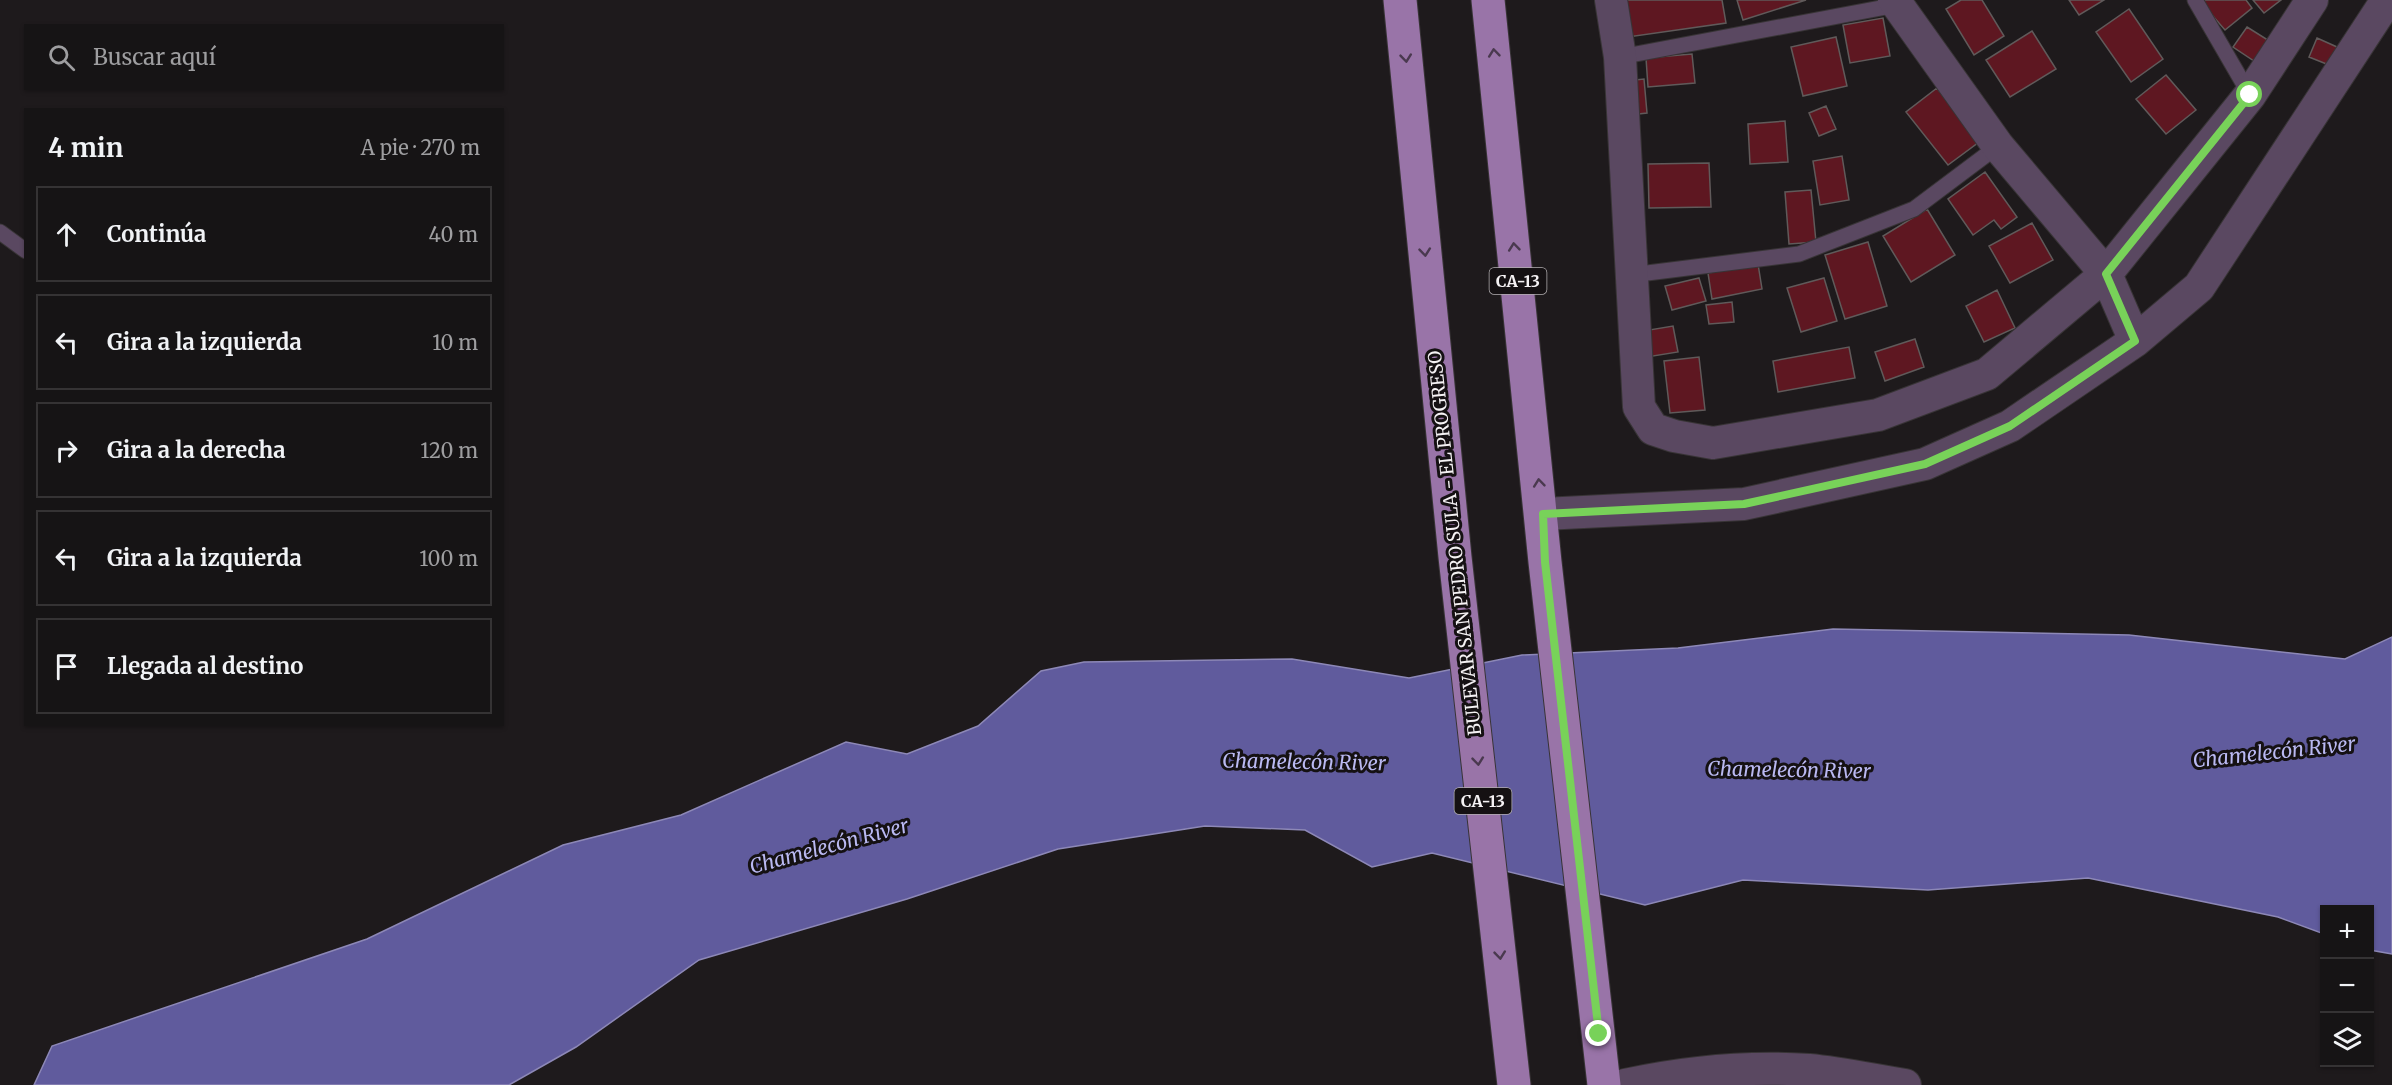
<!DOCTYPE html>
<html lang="es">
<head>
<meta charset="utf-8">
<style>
  :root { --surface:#161415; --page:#1f1d1e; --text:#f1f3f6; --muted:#9e9ea0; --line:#353334 }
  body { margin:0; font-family:Merriweather,serif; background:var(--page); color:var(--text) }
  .controls { position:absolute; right:18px; bottom:18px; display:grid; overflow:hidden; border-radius:0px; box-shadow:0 2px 4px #0004 }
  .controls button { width:54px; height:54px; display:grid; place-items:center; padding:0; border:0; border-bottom:2px solid var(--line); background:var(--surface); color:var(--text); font:30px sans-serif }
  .stop { position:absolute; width:18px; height:18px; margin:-14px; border:4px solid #78d259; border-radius:50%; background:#fff }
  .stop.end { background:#78d259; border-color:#fff; box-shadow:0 2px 6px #0008 }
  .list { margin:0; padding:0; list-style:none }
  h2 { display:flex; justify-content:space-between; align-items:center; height:78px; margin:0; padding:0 24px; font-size:26px }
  h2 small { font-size:20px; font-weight:400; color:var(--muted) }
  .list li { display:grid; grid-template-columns:39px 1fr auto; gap:18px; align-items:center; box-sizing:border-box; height:96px; margin:0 12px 12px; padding:0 12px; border:2px solid var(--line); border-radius:0px }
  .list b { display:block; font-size:22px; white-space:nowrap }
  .list em { font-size:20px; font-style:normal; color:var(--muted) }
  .icon { flex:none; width:33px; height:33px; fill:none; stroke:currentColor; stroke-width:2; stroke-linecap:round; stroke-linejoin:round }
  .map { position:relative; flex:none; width:2392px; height:1085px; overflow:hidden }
  .search { position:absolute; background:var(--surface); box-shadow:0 2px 4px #0004; left:24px; top:24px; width:480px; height:66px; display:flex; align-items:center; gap:15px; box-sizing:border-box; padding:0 21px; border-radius:0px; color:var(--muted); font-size:22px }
  .panel { position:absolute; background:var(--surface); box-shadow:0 2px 4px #0004; left:24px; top:108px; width:480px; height:618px; border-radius:0px }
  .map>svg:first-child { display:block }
</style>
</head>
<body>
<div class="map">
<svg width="2392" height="1085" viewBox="0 0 2392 1085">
  <rect width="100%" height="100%" fill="#1e1a1c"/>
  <!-- water -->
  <path fill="#605b9d" stroke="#8d88b7" stroke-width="1.5" d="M 1833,629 L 2129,635 L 2345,659 L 2392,637 L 2392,954 L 2370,950 L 2370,910 L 2324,910 L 2324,934 L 2278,917 L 2088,878 L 1928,890 L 1743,880 L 1645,905 L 1432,853 L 1372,867 L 1305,830 L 1205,826 L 1058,849 L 907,899 L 699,960 L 576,1047 L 509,1085 L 34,1085 L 52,1046 L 367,939 L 563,845 L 681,815 L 846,742 L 907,754 L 978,726 L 1041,671 L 1084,662 L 1292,659 L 1409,678 L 1522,655 L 1678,648 Z"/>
  <!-- building -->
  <path fill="#5e1721" stroke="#605a5a" stroke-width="1.5" d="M 1622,0 L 1722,0 L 1726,23 L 1628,37 Z
    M 1737,0 L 1806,0 L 1743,20 Z
    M 1961,0 L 1982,0 L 2004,36 L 1974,55 L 1946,9 Z
    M 2069,0 L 2104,0 L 2079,15 Z
    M 2199,0 L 2246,0 L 2252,8 L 2225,30 Z
    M 2253,0 L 2281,0 L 2264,13 Z
    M 2129,9 L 2163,59 L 2131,82 L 2096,32 Z
    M 1883,18 L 1890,56 L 1850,63 L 1843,25 Z
    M 2247,27 L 2271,42 L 2257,63 L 2233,47 Z
    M 2032,31 L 2056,69 L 2010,97 L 1986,60 Z
    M 1836,37 L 1847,86 L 1803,96 L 1791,47 Z
    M 2317,38 L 2337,47 L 2329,65 L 2309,57 Z
    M 1692,54 L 1695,83 L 1648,87 L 1646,58 Z
    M 2166,75 L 2196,110 L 2166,134 L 2136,99 Z
    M 1644,79 L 1647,113 L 1629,115 L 1626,81 Z
    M 1937,88 L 1979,142 L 1948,165 L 1906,112 Z
    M 1826,106 L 1836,129 L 1819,136 L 1809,113 Z
    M 1785,121 L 1788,162 L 1750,164 L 1748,124 Z
    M 1842,156 L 1849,200 L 1820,205 L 1813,161 Z
    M 1709,163 L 1711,207 L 1649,208 L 1648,164 Z
    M 1985,172 L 2017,217 L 2001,229 L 1994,220 L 1973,235 L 1948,199 Z
    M 1811,190 L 1816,242 L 1789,244 L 1785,192 Z
    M 1927,209 L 1955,255 L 1911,282 L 1883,236 Z
    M 2032,223 L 2053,260 L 2010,283 L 1989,246 Z
    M 1868,242 L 1887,306 L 1845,319 L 1825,255 Z
    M 1758,264 L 1762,289 L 1712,299 L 1708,273 Z
    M 1699,278 L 1706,301 L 1672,310 L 1665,286 Z
    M 1824,278 L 1837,321 L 1801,332 L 1787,288 Z
    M 1997,290 L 2015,328 L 1984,342 L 1966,306 Z
    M 1732,302 L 1734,322 L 1709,324 L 1706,305 Z
    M 1673,326 L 1678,352 L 1647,357 L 1643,331 Z
    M 1915,339 L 1924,367 L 1885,381 L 1875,352 Z
    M 1849,347 L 1855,378 L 1778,392 L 1773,361 Z
    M 1699,357 L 1705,410 L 1670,413 L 1664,361 Z"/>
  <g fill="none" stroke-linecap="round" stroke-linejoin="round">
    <!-- service casing -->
    <g stroke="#383436" stroke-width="17">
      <path id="service" d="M 2195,0 L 2250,95
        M 1620,57 L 1897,5
        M 0,232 L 26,251
        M 1631,275 L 1799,254 L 1914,209 L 1998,146"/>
    </g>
    <!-- minor casing -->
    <g stroke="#383436" stroke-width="34">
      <path id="minor" d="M 1611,0 L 1620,57 L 1639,407 L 1653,429 L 1674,436 L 1713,443 L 1878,415 L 1987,374 L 2106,274 L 2250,95 L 2312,0
        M 1894,0 L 1998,146 L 2106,274 L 2135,341
        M 1543,514 L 1744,504 L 1925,464 L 2010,426 L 2135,341 L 2199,287 L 2387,0
        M 1625,1085 C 1685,1072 1748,1066 1809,1070 C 1841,1073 1873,1080 1905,1085"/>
    </g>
    <!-- primary casing -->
    <g stroke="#383436" stroke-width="35">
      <path id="primary" d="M 1400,0 L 1455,557 L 1514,1085
        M 1488,0 L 1545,562 L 1604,1085"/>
    </g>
    <!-- service -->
    <use href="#service" stroke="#5a4861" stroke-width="15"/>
    <!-- minor -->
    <use href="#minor" stroke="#5a4861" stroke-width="32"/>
    <!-- primary -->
    <use href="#primary" stroke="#9974a8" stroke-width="33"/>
  </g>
  <!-- one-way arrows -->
  <defs><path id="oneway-chevron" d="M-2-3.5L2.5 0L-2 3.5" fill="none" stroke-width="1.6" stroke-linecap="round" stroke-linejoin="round" transform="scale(1.5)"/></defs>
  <g stroke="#4a394f">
    <use href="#oneway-chevron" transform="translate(1494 53) rotate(-96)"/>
    <use href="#oneway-chevron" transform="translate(1406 58) rotate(84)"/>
    <use href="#oneway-chevron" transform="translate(1514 247) rotate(-96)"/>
    <use href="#oneway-chevron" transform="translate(1425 252) rotate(84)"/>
    <use href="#oneway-chevron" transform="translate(1539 483) rotate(-96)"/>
    <use href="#oneway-chevron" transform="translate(1478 761) rotate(84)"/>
    <use href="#oneway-chevron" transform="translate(1500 955) rotate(84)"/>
  </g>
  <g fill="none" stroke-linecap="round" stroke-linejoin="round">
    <!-- route -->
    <path stroke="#78d259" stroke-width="8" d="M 1599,1034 L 1545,562 L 1543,514 L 1744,504 L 1925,464 L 2010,426 L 2135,341 L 2106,274 L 2250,95"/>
  </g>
  <g text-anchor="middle" stroke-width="6" stroke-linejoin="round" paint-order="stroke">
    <!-- shield labels -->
    <g fill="#151113" stroke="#b2aeb0" stroke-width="1.5">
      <rect x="1489.5" y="268" width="57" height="26" rx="4.5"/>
      <rect x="1454.5" y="788" width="57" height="26" rx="4.5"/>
    </g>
    <g font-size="16" font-weight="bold" fill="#f5f2f4">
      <text x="1518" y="287">CA-13</text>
      <text x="1483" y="807">CA-13</text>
    </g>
    <!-- street labels -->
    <g font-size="18" fill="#f5f2f4" stroke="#151113">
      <text transform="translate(1455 543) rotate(-96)" y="6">BULEVAR SAN PEDRO SULA - EL PROGRESO</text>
    </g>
    <!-- water labels -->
    <g font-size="20" font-style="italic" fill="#bab9f2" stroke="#151113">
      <text transform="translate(2274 752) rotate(-6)" y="7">Chamelecón River</text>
      <text transform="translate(1304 762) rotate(1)" y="7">Chamelecón River</text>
      <text transform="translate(1789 770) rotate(1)" y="7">Chamelecón River</text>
      <text transform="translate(829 846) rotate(-15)" y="7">Chamelecón River</text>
    </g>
  </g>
</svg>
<div class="controls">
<button>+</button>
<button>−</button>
<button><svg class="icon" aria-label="layers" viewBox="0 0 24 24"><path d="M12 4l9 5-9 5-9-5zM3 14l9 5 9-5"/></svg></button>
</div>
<div class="stop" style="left:2250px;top:95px"></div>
<div class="stop end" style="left:1599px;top:1034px"></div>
<div class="search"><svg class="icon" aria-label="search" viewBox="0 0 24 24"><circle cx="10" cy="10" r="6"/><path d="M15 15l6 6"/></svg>Buscar aquí</div>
<section class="panel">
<h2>4 min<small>A pie · 270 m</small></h2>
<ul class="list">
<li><svg class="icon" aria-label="ahead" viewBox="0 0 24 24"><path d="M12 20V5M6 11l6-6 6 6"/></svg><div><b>Continúa</b></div><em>40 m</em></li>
<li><svg class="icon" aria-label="left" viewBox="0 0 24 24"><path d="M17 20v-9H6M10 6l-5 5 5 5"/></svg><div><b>Gira a la izquierda</b></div><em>10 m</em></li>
<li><svg class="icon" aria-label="right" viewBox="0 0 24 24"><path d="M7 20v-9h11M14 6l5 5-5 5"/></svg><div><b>Gira a la derecha</b></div><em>120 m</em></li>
<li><svg class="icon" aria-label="left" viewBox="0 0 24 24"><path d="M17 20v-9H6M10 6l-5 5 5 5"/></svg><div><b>Gira a la izquierda</b></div><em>100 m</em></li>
<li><svg class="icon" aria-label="arrive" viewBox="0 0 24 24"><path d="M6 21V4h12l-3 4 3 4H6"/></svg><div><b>Llegada al destino</b></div></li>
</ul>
</section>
</div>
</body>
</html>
